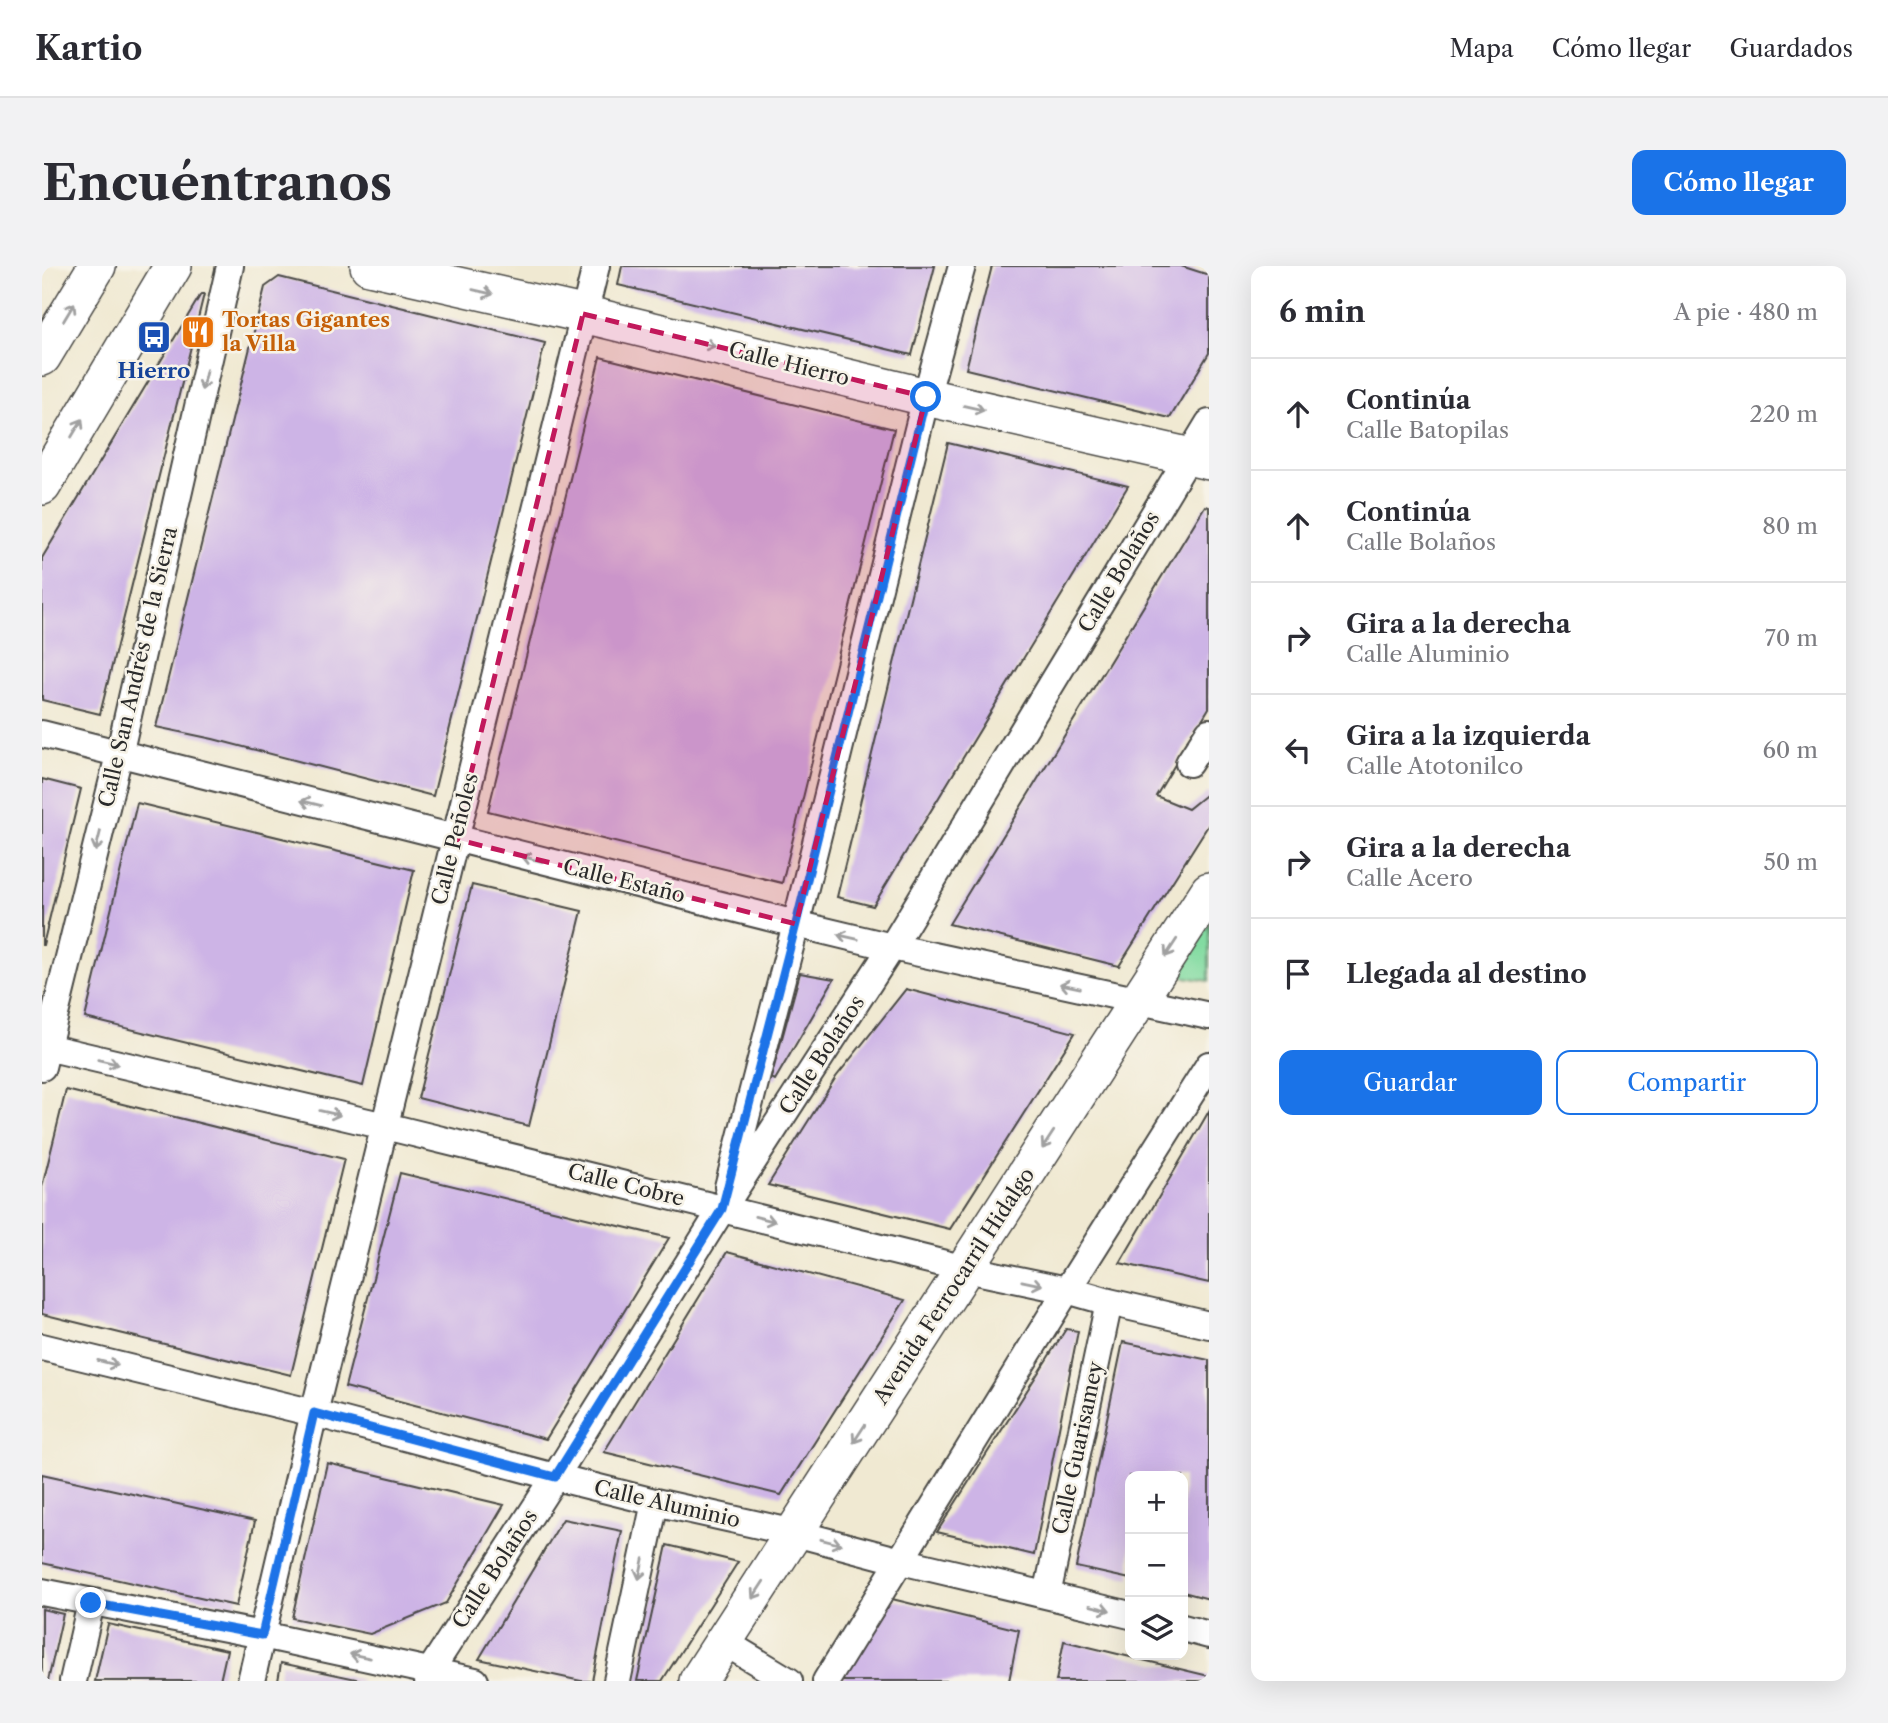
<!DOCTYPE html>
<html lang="es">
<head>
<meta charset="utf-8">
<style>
  :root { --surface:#fff; --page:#f2f2f3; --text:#2b2b33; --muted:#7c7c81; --line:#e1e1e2; --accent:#1a73e8 }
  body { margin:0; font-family:"Libre Caslon Text",serif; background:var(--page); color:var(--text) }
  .controls { position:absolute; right:21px; bottom:21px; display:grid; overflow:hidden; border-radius:14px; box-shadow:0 7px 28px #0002 }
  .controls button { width:63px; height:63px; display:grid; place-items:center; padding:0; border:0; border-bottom:2px solid var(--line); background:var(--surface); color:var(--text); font:35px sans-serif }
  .stop { position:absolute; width:21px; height:21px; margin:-16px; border:5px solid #1a73e8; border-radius:50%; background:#fff }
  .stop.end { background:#1a73e8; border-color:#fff; box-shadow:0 2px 7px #0008 }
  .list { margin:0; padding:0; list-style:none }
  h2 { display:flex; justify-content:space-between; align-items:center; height:91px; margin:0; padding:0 28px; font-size:30px }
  h2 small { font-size:23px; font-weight:400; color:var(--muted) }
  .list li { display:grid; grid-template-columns:46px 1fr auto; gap:21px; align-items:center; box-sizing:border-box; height:112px; padding:0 28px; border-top:2px solid var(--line) }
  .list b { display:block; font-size:26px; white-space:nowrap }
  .list p { margin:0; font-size:23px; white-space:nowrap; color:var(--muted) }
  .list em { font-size:23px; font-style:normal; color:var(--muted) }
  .actions { display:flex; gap:14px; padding:21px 28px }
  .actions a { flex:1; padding:16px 0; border:2px solid var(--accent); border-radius:14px; text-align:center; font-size:24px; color:var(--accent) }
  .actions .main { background:var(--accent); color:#fff }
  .icon { flex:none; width:38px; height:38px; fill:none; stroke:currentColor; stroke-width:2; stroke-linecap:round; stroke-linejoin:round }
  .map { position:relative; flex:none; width:1167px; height:1415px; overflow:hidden; border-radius:14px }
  header { display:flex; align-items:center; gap:42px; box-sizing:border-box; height:98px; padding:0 35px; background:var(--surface); border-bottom:2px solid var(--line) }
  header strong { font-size:33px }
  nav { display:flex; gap:38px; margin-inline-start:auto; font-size:24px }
  .intro { display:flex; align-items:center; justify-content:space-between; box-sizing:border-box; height:168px; padding:0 42px }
  h1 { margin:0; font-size:49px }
  .button { padding:18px 32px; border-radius:14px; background:var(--accent); color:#fff; font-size:24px; font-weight:700 }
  main { display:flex; gap:42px; padding:0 42px }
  aside { flex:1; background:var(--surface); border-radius:14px; box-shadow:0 7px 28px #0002 }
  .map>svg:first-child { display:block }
</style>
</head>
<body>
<header>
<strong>Kartio</strong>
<nav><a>Mapa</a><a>Cómo llegar</a><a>Guardados</a></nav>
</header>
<div class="intro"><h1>Encuéntranos</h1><a class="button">Cómo llegar</a></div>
<main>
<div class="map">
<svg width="1167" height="1415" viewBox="0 0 1167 1415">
  <rect width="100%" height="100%" fill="#f7f3e8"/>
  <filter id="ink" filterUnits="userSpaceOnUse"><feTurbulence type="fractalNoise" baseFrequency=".0143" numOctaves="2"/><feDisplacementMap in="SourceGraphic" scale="14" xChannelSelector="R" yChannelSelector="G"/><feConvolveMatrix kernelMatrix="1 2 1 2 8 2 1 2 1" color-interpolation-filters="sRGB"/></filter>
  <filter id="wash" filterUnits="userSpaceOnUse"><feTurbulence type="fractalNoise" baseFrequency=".00686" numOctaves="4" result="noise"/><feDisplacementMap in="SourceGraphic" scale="28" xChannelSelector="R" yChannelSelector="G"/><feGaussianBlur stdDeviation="1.57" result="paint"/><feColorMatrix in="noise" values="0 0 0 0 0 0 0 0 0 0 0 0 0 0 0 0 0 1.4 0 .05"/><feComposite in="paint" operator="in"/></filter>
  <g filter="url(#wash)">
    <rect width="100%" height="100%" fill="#f0e9d2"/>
    <!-- green -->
    <path fill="#82dba1" stroke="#568366" stroke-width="2" d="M 1167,657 L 1167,715 L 1132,709 Z"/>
    <g id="blocks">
      <!-- building -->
      <path fill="#cdb4e6" d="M 580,0 L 893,0 L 870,89 L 576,19 Z
        M 950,0 L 1139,0 L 1167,9 L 1167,87 L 1128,152 L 924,103 Z
        M 237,11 L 503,77 L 391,530 L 171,473 L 114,461 L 223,21 Z
        M 159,28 L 162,28 L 58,448 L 0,434 L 0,292 Z
        M 558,91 L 852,163 L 740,617 L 446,545 Z
        M 906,177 L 1086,220 L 831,640 L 795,631 Z
        M 1163,240 L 1167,241 L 1167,442 L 1114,530 L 1146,543 L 1167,526 L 1167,558 L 1077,700 L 907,658 Z
        M 0,513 L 39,523 L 1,679 L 0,679 Z
        M 95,537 L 372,604 L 321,820 L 43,752 Z
        M 430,619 L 540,645 L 487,860 L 376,832 Z
        M 758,707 L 792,713 L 733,814 L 729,812 Z
        M 864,723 L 1033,767 L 908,963 L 726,919 L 794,811 Z
        M 24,824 L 302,893 L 249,1109 L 0,1048 L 0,921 Z
        M 1167,845 L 1167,1017 L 1078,997 L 1141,890 Z
        M 358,907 L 627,972 L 504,1173 L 303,1121 Z
        M 685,986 L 863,1034 L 739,1229 L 562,1186 Z
        M 1024,1063 L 1036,1065 L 992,1289 L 895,1266 Z
        M 1081,1076 L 1167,1094 L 1167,1333 L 1141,1326 L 1141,1210 L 1088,1210 L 1088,1313 L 1034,1301 Z
        M 285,1197 L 462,1239 L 404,1337 L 328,1368 L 250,1352 Z
        M 0,1208 L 213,1255 L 194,1340 L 0,1297 Z
        M 521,1253 L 580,1265 L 550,1415 L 539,1415 L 437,1393 Z
        M 625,1279 L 696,1296 L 620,1415 L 595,1415 Z
        M 850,1333 L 977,1364 L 967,1415 L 799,1415 L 808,1399 Z
        M 0,1343 L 21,1348 L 6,1415 L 0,1415 Z
        M 66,1358 L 185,1384 L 178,1415 L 53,1415 Z
        M 1022,1375 L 1167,1410 L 1167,1415 L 1014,1415 Z
        M 239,1397 L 319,1414 L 319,1415 L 236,1415 Z"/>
    </g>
  </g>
  <g filter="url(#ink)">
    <use href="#blocks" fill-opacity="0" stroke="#494844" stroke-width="2"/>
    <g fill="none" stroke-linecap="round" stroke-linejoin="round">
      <!-- street casing -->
      <g stroke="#494844" stroke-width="30">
        <path id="street" d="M 0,468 L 754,658 L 850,681 L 1167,750
          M 1147,497 L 1167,466
          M 0,780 L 343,860 L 924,1003 L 1025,1024 L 1067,1036 L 1167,1059
          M 0,801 L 77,489 L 188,0
          M 686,921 L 754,658 L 884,131 L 920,0
          M 0,1081 L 272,1147 L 513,1211 L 613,1236 L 753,1267 L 859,1295 L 1088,1349
          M 0,1326 L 220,1369 L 433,1415
          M 1005,1329 L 1067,1036
          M 1141,1362 L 1167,1369
          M 682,1376 L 747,1415
          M 31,1415 L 49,1337
          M 209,1415 L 272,1147 L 554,0
          M 386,1415 L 388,1405 L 513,1211 L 680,943 L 850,681 L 1167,157
          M 575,1415 L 613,1236
          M 784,1415 L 1025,1024 L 1167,799"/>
      </g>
      <!-- secondary casing -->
      <g stroke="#494844" stroke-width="40">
        <path id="secondary" d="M 327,0 L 541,48 L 884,131 L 1167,195
          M 0,91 L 55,0
          M 0,220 L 131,0
          M 656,1415 L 1167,625"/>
      </g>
      <!-- street -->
      <use href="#street" stroke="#fff" stroke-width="26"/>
      <!-- secondary -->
      <use href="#secondary" stroke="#fff" stroke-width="37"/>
    </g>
    <!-- one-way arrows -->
    <defs><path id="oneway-shaft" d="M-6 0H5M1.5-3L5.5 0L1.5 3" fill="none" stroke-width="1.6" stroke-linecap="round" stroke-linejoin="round" transform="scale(1.75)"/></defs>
    <g stroke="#a0a0a0">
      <use href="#oneway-shaft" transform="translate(441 26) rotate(13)"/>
      <use href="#oneway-shaft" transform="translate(27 46) rotate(-59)"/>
      <use href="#oneway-shaft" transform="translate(663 78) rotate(14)"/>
      <use href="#oneway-shaft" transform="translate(162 114) rotate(103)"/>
      <use href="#oneway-shaft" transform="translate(932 142) rotate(13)"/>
      <use href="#oneway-shaft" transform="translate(35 162) rotate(-59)"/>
      <use href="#oneway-shaft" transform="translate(269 537) rotate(-166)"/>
      <use href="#oneway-shaft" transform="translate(56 575) rotate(104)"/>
      <use href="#oneway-shaft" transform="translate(490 593) rotate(-166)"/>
      <use href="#oneway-shaft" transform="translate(806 671) rotate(-167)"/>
      <use href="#oneway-shaft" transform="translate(1129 682) rotate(123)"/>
      <use href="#oneway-shaft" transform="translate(1028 720) rotate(-168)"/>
      <use href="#oneway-shaft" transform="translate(66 796) rotate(13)"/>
      <use href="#oneway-shaft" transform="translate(288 847) rotate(13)"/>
      <use href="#oneway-shaft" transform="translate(1006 874) rotate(123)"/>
      <use href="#oneway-shaft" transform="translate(723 953) rotate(14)"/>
      <use href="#oneway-shaft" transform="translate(990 1017) rotate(12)"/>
      <use href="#oneway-shaft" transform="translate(66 1097) rotate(14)"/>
      <use href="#oneway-shaft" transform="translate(817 1168) rotate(123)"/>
      <use href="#oneway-shaft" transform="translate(789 1276) rotate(15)"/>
      <use href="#oneway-shaft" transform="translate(599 1303) rotate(102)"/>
      <use href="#oneway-shaft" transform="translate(716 1324) rotate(123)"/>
      <use href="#oneway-shaft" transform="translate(1058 1342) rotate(14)"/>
      <use href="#oneway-shaft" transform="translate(318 1390) rotate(-168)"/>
    </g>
  </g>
  <g fill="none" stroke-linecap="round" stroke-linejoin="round" filter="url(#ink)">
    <!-- route -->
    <path stroke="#1a73e8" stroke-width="9" d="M 49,1337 L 220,1369 L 272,1147 L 513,1211 L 680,943 L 754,658 L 884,131"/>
  </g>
  <!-- marked area -->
  <path fill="#c2185b" fill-opacity="0.2" stroke="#c2185b" stroke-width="5" stroke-dasharray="14 9" stroke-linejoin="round" d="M 541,48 L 884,131 L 754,658 L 413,573 Z"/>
  <!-- icons -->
  <defs>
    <g id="restaurant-square" transform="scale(1.75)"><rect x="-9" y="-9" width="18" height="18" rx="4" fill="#e8710a" stroke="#f7f3e8"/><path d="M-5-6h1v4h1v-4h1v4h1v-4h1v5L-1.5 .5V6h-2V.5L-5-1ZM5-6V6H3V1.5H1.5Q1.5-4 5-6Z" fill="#fff"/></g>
    <g id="bus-square" transform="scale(1.75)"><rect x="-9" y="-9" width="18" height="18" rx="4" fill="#1a4fb4" stroke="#f7f3e8"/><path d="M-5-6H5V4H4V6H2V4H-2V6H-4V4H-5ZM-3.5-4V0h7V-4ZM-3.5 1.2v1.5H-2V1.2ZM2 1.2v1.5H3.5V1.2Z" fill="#fff"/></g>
  </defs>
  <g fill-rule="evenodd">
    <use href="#restaurant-square" x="156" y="66"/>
    <use href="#bus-square" x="112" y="71"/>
  </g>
  <g text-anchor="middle" stroke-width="5" stroke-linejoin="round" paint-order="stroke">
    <!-- food labels -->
    <g font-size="21" font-weight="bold" fill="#c56008" stroke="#f7f3e8" text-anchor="start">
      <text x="180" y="61">Tortas Gigantes<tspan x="180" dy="24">la Villa</tspan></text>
    </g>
    <!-- street labels -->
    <g font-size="21" fill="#2b2b2b" stroke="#f7f3e8">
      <text transform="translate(747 98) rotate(14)" y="7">Calle Hierro</text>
      <text transform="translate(1077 306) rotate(-59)" y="7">Calle Bolaños</text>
      <text transform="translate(96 401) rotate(-77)" y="7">Calle San Andrés de la Sierra</text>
      <text transform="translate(413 573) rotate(-76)" y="7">Calle Peñoles</text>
      <text transform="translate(582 615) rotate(14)" y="7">Calle Estaño</text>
      <text transform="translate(780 789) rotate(-57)" y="7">Calle Bolaños</text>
      <text transform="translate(584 919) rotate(14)" y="7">Calle Cobre</text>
      <text transform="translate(912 1020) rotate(-57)" y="7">Avenida Ferrocarril Hidalgo</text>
      <text transform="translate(1036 1182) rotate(-78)" y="7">Calle Guarisamey</text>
      <text transform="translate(625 1238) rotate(13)" y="7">Calle Aluminio</text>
      <text transform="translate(453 1303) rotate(-57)" y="7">Calle Bolaños</text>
    </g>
    <!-- transit labels -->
    <g font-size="21" font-weight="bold" fill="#164399" stroke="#f7f3e8">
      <text x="112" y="112">Hierro</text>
    </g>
  </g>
</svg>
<div class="controls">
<button>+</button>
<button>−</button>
<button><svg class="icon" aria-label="layers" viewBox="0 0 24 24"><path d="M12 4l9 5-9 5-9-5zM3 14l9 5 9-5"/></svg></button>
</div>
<div class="stop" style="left:884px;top:131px"></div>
<div class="stop end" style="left:49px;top:1337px"></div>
</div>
<aside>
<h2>6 min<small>A pie · 480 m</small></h2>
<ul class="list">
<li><svg class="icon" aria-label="ahead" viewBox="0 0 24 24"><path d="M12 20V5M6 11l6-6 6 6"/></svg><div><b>Continúa</b><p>Calle Batopilas</p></div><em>220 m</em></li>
<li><svg class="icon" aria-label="ahead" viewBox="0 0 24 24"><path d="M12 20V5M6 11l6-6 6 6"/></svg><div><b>Continúa</b><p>Calle Bolaños</p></div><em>80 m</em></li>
<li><svg class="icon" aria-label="right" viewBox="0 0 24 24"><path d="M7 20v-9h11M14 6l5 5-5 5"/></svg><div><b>Gira a la derecha</b><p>Calle Aluminio</p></div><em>70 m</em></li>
<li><svg class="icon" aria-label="left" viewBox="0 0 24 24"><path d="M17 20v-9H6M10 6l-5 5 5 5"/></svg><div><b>Gira a la izquierda</b><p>Calle Atotonilco</p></div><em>60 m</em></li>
<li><svg class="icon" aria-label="right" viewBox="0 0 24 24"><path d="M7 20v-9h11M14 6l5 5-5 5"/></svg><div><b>Gira a la derecha</b><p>Calle Acero</p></div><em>50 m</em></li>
<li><svg class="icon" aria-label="arrive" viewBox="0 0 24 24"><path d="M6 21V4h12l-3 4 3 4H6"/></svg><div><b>Llegada al destino</b></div></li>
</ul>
<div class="actions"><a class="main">Guardar</a><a>Compartir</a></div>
</aside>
</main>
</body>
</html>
